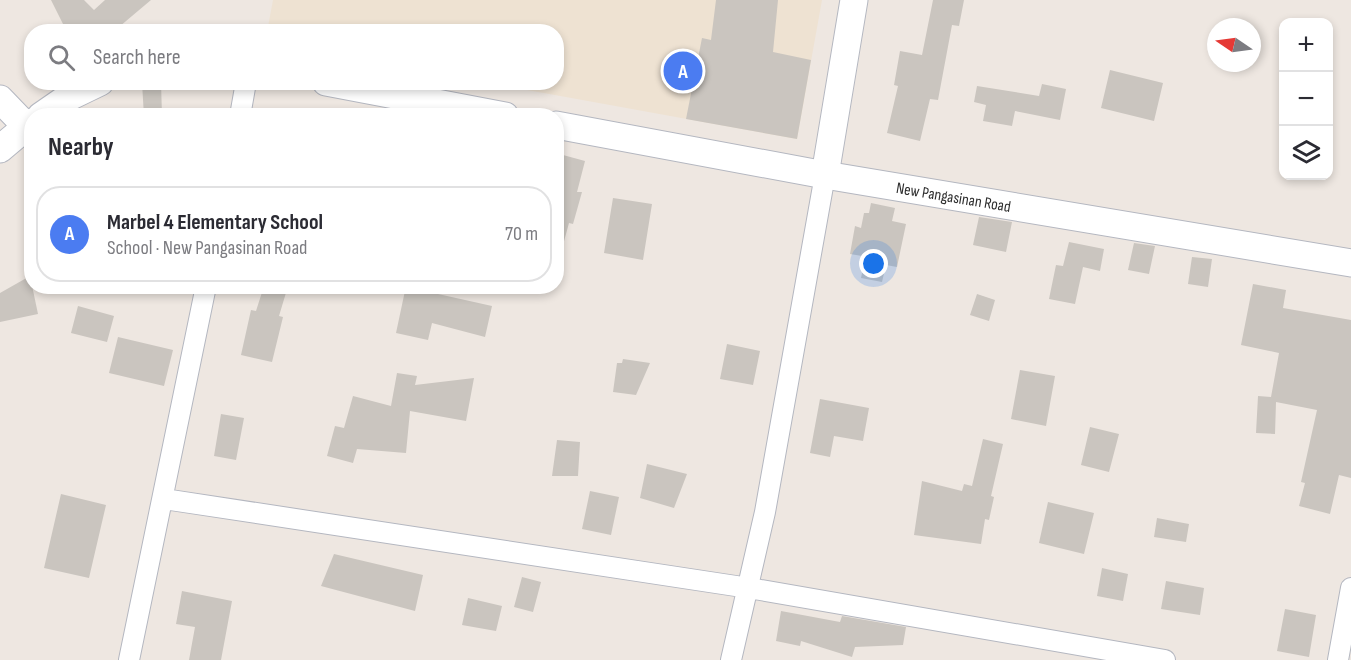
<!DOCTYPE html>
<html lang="en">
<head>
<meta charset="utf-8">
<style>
  :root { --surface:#fff; --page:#f2f2f3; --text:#2b2b33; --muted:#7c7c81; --line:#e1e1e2; --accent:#4b7cf1 }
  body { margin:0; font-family:"Sofia Sans Condensed",sans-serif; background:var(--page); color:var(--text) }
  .controls { position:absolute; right:18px; top:18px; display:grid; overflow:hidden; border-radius:12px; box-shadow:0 3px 9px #0003 }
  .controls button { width:54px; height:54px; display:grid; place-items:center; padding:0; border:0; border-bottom:2px solid var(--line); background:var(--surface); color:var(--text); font:30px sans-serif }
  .compass { position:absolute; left:1207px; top:18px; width:54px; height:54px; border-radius:50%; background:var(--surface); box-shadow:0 3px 9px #0003; rotate:283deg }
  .you { position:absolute; left:874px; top:264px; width:21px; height:21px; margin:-15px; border:4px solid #fff; border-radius:50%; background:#1a73e8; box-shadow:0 0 0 9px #1a73e833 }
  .badge { display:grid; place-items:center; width:39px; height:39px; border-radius:50%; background:var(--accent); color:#fff; font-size:20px; font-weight:700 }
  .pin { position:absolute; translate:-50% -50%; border:3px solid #fff; box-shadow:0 2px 6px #0006 }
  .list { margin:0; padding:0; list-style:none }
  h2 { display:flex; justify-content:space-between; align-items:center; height:78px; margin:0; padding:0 24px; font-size:26px }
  h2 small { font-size:20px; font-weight:400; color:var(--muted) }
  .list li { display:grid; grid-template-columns:39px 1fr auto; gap:18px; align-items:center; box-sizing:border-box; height:96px; margin:0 12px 12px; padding:0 12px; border:2px solid var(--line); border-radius:24px }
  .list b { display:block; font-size:22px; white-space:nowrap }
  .list p { margin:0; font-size:20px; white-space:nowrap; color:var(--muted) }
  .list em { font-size:20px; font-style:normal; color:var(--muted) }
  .icon { flex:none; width:33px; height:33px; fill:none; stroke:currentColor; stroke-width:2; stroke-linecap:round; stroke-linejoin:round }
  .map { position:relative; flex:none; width:1351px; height:660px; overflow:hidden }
  .search { position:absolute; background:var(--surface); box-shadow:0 3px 9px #0003; left:24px; top:24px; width:540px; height:66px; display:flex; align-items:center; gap:15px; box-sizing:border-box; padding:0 21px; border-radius:24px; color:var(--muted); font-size:22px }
  .panel { position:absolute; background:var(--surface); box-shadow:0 3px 9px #0003; left:24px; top:108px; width:540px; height:186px; border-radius:24px }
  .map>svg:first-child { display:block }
</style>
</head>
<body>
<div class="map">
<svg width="1351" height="660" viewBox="0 0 1351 660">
  <rect width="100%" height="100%" fill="#eee7e1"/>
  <!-- education -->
  <path fill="#eee2d2" d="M 273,0 L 822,0 L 797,139 L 488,83 L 556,82 L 556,32 L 267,32 Z"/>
  <!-- building -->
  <path fill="#cac5bf" d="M 51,0 L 84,0 L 94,10 L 105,0 L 151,0 L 113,32 L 67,32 Z
    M 716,0 L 778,0 L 773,52 L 811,60 L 797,139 L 686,119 L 702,38 L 711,40 Z
    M 933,0 L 964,0 L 959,26 L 952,25 L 938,100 L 930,99 L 920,141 L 887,133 L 898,86 L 894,85 L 900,51 L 922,55 Z
    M 1110,70 L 1163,83 L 1154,121 L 1101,108 Z
    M 161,82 L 162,116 L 144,116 L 142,83 Z
    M 1042,84 L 1066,89 L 1060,120 L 1015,111 L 1012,126 L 983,121 L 986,105 L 974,102 L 977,86 L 1039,96 Z
    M 563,155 L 585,161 L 577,192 L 582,192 L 573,224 L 569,223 L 563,245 L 556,244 L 556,180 Z
    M 613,198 L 652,204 L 643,260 L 604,253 Z
    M 871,203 L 895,208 L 892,221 L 906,224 L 897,267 L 886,265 L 882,282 L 861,278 L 864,263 L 859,261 L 862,256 L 850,254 L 855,226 L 861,228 L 864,213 L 869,213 Z
    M 979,217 L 1012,222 L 1006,252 L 973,245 Z
    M 1069,242 L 1104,249 L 1100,271 L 1083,267 L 1075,304 L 1049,299 L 1056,265 L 1063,266 Z
    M 1134,243 L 1155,246 L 1149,274 L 1128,270 Z
    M 1192,257 L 1212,259 L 1208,287 L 1188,284 Z
    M 30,276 L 38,314 L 0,322 L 0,293 Z
    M 1253,284 L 1286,290 L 1283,308 L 1351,320 L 1351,478 L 1339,475 L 1330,514 L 1299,506 L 1305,483 L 1301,482 L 1317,410 L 1276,402 L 1275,434 L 1256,433 L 1258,396 L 1271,397 L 1279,353 L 1241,345 Z
    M 264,286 L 288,286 L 279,316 L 283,317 L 272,362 L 241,355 L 251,310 L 256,311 Z
    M 406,286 L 440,286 L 438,294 L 492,306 L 485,337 L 432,323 L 428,340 L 396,333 Z
    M 977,294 L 995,300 L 989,321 L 970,315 Z
    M 78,306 L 114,316 L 107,342 L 71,333 Z
    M 118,337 L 173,350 L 164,386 L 109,373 Z
    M 727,344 L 760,351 L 753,385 L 720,379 Z
    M 623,359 L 650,363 L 636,395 L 613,392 L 617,363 L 622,363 Z
    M 1020,370 L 1055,376 L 1046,426 L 1011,419 Z
    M 397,373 L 417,376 L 415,385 L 474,378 L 466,421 L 410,411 L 406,453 L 357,449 L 353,463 L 327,456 L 335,426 L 344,428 L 353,396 L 391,406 Z
    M 820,399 L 869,408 L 863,441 L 834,436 L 830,457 L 810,453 Z
    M 221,414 L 244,418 L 236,460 L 214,456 Z
    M 1090,427 L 1119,434 L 1109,472 L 1081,465 Z
    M 983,439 L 1003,444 L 991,496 L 994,497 L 989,520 L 985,519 L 981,544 L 914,535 L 922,481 L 962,491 L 964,484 L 972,486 Z
    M 557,440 L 580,442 L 578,476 L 552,476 Z
    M 647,464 L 687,474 L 674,508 L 640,498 Z
    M 590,491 L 619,497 L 611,535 L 582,529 Z
    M 61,494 L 106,505 L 89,578 L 44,568 Z
    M 1048,502 L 1094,513 L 1084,554 L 1039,543 Z
    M 1157,518 L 1189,524 L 1186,542 L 1154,537 Z
    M 334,554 L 423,575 L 415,611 L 321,586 Z
    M 1102,568 L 1128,574 L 1123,601 L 1097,596 Z
    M 522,577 L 541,582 L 533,612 L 514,607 Z
    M 1166,581 L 1204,588 L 1200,615 L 1161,609 Z
    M 182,591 L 232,601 L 221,660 L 189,660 L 195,627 L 176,624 Z
    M 468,598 L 502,606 L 496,631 L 462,625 Z
    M 1285,609 L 1316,615 L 1309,657 L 1277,651 Z
    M 781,611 L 840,622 L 842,616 L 906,627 L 903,645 L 855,647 L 852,657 L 801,641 L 800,646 L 776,641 Z"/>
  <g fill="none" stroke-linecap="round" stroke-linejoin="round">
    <!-- street casing -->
    <g stroke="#b4b7c0" stroke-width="22">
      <path id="street" d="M 240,116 L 246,82
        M 164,499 L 749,588 L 1165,660
        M 129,660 L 206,286
        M 731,660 L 765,512 L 825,175
        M 1338,660 L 1351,588"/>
    </g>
    <!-- secondary casing -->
    <g stroke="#b4b7c0" stroke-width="29">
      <g id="secondary">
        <path d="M 326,82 L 505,116"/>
        <path d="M 0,99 L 26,126"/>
        <path d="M 41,116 L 67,98 L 100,82"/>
        <path id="s1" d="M 556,125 L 825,175 L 1351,263"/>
        <path d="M 0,149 L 32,122"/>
        <path d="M 825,175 L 854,0"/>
      </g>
    </g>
    <!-- street -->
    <use href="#street" stroke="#fff" stroke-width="20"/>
    <!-- secondary -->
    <use href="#secondary" stroke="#fff" stroke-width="27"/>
  </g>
  <g text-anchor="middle" stroke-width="4.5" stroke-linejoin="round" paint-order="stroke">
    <!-- street labels -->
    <g font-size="16" fill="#2d2d2d" stroke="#fff">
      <text dy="6" stroke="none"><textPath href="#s1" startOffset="404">New Pangasinan Road</textPath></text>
    </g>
  </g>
</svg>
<div class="controls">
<button>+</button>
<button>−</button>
<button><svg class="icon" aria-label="layers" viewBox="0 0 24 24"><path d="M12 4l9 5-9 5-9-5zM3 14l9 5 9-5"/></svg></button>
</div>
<svg class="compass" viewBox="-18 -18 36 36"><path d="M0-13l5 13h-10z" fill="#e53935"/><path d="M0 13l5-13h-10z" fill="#7c7c81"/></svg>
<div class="you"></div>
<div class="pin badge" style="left:683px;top:71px">A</div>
<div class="search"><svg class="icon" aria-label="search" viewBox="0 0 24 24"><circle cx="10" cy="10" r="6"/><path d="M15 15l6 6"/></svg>Search here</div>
<section class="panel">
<h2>Nearby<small></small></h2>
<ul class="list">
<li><span class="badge">A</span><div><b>Marbel 4 Elementary School</b><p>School · New Pangasinan Road</p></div><em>70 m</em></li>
</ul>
</section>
</div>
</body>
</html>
